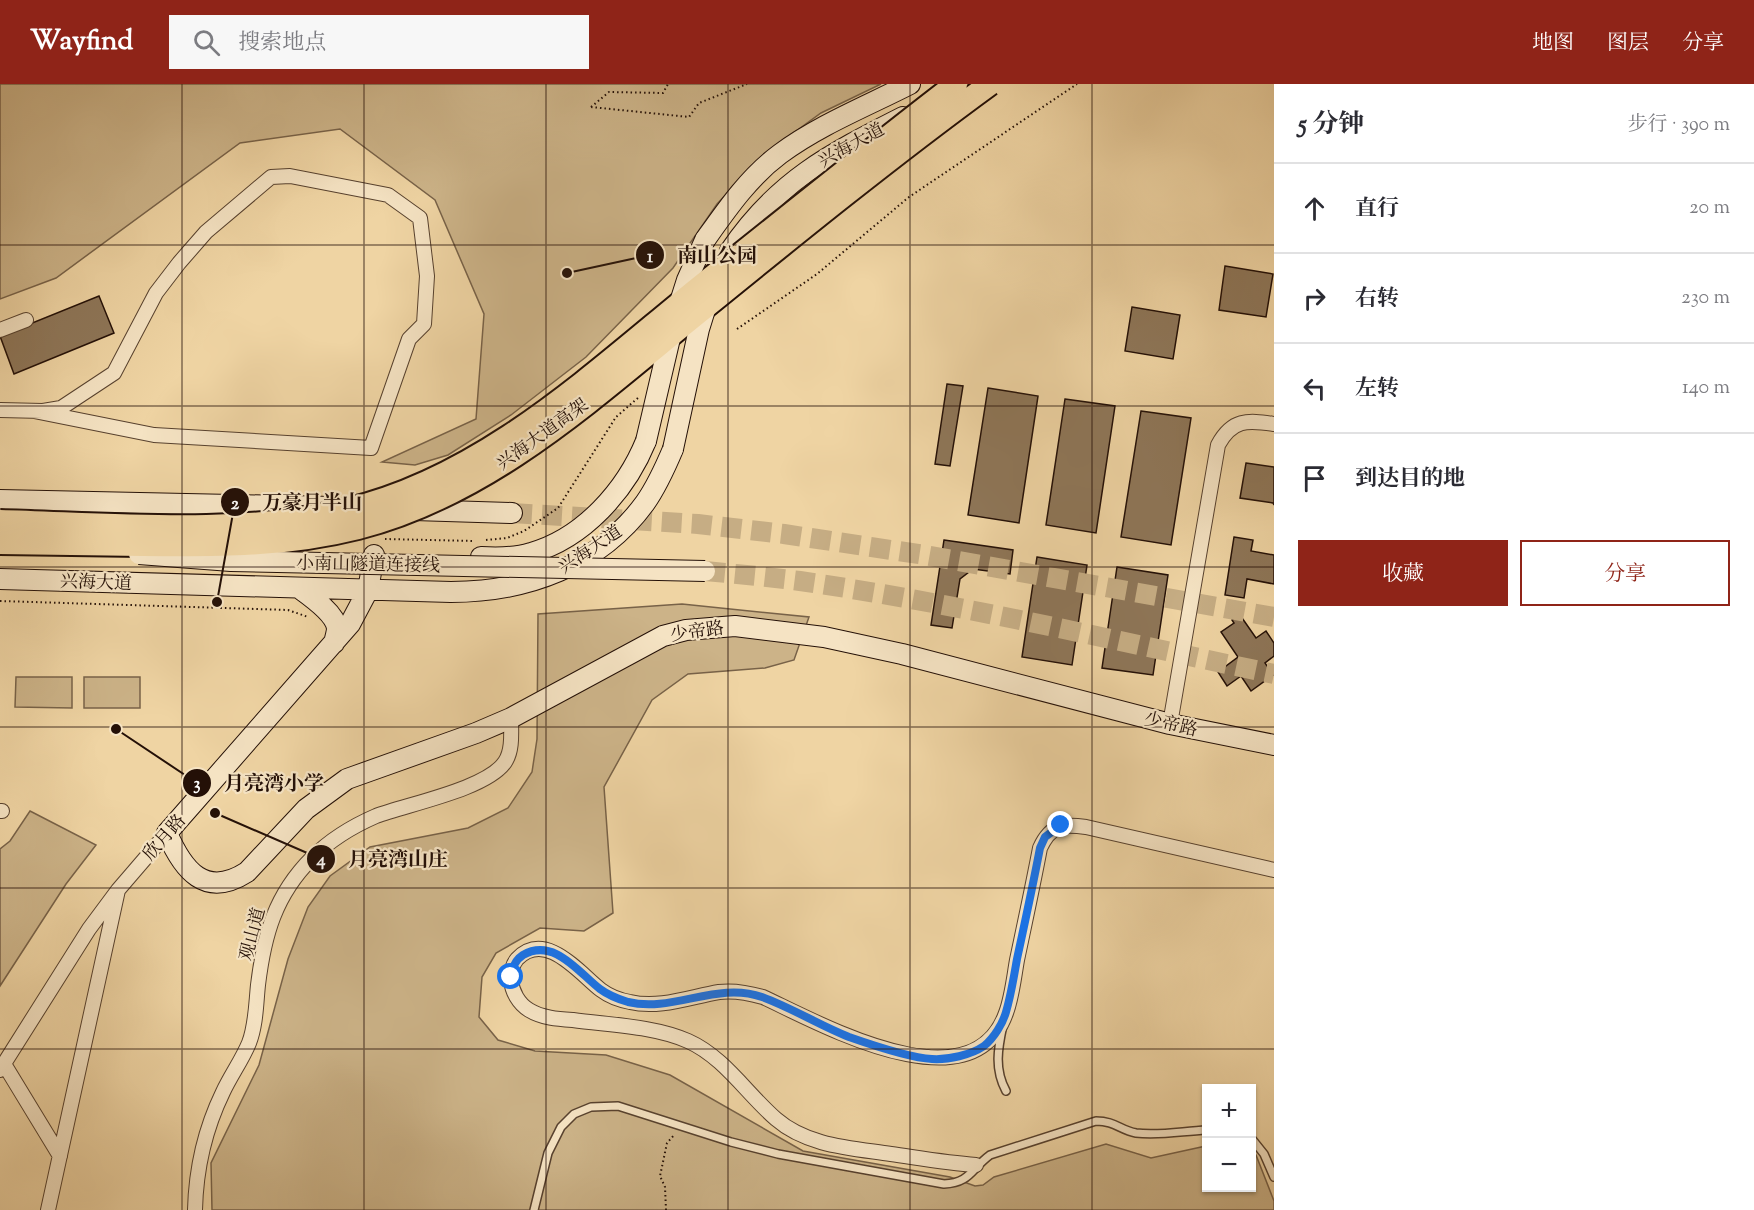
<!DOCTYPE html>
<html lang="zh">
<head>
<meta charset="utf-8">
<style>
  :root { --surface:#fff; --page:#f7f7f7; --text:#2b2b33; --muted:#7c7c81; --line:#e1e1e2; --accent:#8f2418 }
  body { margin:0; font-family:"Sorts Mill Goudy","Noto Serif SC",serif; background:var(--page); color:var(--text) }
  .controls { position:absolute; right:18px; bottom:18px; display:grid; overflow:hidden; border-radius:0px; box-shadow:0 2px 4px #0004 }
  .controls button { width:54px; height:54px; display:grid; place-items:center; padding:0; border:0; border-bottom:2px solid var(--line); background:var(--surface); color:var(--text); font:30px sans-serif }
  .stop { position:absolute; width:18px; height:18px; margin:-14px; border:4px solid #1a73e8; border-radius:50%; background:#fff }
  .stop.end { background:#1a73e8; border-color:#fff; box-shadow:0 2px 6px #0008 }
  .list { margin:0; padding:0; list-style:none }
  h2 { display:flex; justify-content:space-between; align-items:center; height:78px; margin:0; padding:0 24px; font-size:26px }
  h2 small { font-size:20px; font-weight:400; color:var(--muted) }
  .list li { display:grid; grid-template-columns:39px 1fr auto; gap:18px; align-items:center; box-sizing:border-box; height:90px; padding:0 24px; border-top:2px solid var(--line) }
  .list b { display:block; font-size:22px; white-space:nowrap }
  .list em { font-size:20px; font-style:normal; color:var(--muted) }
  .actions { display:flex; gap:12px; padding:18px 24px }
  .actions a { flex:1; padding:14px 0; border:2px solid var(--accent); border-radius:0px; text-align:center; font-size:21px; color:var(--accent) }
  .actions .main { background:var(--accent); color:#fff }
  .icon { flex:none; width:33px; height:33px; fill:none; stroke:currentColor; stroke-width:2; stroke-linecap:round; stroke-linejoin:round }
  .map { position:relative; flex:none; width:1274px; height:1126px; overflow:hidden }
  header { display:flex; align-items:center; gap:36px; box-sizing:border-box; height:84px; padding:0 30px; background:var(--accent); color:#fff }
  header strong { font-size:28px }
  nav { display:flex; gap:33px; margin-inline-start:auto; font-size:21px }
  .search { width:420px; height:54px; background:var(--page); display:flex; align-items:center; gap:15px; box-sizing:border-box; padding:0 21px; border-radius:0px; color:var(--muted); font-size:22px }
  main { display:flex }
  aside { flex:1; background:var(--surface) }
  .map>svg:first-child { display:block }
</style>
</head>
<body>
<header>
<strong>Wayfind</strong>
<div class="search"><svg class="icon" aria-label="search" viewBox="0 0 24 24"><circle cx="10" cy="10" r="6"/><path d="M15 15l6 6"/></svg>搜索地点</div>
<nav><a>地图</a><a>图层</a><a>分享</a></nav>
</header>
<main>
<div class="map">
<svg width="1274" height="1126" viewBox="0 0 1274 1126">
  <rect width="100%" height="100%" fill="#efd4a3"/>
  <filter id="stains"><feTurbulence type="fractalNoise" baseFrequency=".00333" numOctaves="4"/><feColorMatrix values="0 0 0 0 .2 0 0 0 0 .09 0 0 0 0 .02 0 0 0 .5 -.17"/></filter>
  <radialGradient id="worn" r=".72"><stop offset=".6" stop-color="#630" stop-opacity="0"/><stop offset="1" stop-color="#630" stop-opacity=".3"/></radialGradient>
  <!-- green -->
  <path fill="#ccb388" stroke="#786248" stroke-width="1.5" d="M 0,0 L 881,0 L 821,29 L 762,72 L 717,120 L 673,184 L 586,273 L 511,331 L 448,371 L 415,381 L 382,378 L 476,335 L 484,230 L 435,116 L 340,45 L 240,59 L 56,194 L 0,215 Z
    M 682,520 L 809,533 L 794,576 L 765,584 L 688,590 L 652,616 L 604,703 L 613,829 L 584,847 L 540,844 L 496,869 L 482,893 L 479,933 L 498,956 L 535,967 L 606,971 L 670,991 L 803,1067 L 950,1093 L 975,1102 L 983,1101 L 994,1093 L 1106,1060 L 1151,1074 L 1206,1062 L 1206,1104 L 1252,1104 L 1252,1068 L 1256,1071 L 1274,1117 L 1274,1126 L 212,1126 L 211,1079 L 259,981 L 288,875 L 308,823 L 330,792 L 370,763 L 468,744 L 508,724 L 532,688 L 537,655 L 538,530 Z
    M 16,593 L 72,593 L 72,624 L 15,623 Z
    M 84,593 L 140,593 L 140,624 L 84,624 Z
    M 30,727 L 96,761 L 66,800 L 0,902 L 0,765 L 10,757 Z"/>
  <!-- building -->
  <path fill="#8e7658" stroke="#241007" stroke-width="1.5" d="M 1225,182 L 1273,190 L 1266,233 L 1219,226 Z
    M 99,212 L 114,249 L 14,290 L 0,252 Z
    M 1132,223 L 1180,231 L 1173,275 L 1125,267 Z
    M 947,300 L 963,302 L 950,382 L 935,380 Z
    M 988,304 L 1038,312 L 1019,439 L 968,431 Z
    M 1065,315 L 1115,322 L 1096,449 L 1046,441 Z
    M 1141,327 L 1191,334 L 1171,461 L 1121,453 Z
    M 1246,379 L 1274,383 L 1274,421 L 1273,419 L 1240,414 Z
    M 1234,453 L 1253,456 L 1251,467 L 1274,471 L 1274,500 L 1247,495 L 1244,514 L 1225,511 Z
    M 944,456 L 1013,466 L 1010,490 L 973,485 L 960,495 L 952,544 L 931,541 Z
    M 1037,473 L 1087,481 L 1072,581 L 1022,573 Z
    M 1117,483 L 1168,491 L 1153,591 L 1102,584 Z
    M 1240,531 L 1256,554 L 1266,547 L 1274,559 L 1274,572 L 1265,579 L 1273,591 L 1251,607 L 1241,592 L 1227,602 L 1218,588 L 1238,573 L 1221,548 L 1234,539 L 1232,536 Z"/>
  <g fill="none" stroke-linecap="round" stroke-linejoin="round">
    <!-- secondary-tunnel -->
    <path stroke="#c6ad84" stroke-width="20" stroke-dasharray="20 10" stroke-linecap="butt" d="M 512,429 L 698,440 L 784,450 L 925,471 L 1274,533
      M 705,487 C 737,490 769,493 800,497 C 960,520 1117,557 1274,590"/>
    <!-- lane casing -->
    <g stroke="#57412e" stroke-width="10">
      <path id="lane" d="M 1003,941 C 998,964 994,985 1006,1007
        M 1252,1055 L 1264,1070 L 1274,1093
        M 534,1126 L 548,1069 L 561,1043 L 574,1030 L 591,1023 L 618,1022 L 731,1058 L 778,1070 L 944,1100 C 970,1099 971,1085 990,1071 L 1096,1037 C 1115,1037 1120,1046 1136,1049 C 1159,1052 1183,1047 1206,1046"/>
    </g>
    <!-- street casing -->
    <g stroke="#57412e" stroke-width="16">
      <path id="street" d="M 0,246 L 26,236
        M 0,326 L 43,327 L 61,324 L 114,289 L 156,209 L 179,179 L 206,148 L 271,93 L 290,92 L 388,111 L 420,134 L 427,192 L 424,240 L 409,255 L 371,364 L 154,351 L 34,327
        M 1170,640 L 1218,361 C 1232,335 1247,336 1274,340
        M 0,727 L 2,727
        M 4,980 L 60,1072
        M 0,986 L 89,845 L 118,806 L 167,749
        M 976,1081 C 947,1079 919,1074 891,1070 C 851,1064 807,1062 776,1035 C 747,1010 724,973 688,957 C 655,942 609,941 573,936 C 558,935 542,934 529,926 C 519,920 512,908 511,896 C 511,889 512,881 517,875 C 546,845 580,890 601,906 C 609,912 619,916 630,918 C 659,925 690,913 719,908 C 734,906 749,909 763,913 C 821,940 972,1025 1006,929 C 1012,913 1014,893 1017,876 C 1025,838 1033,801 1040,764 C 1051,740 1063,740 1086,743 L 1274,786
        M 48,1126 L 118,806
        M 195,1126 C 196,1084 205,1045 223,1008 C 231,991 242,976 249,959 C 256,941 256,920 258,901 C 264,851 275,811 312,774 C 330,756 353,742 376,732 C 408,720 487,705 505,678 C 513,666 511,648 511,634"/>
    </g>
    <!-- secondary casing -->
    <g stroke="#241007" stroke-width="22">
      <path id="secondary" d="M 705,156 C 727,125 749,93 780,70 C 819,41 867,22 910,0
        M 730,167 C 777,97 830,70 903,33
        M 0,416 L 333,423
        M 414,426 L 512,429
        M 374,471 L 368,506 L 350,540 L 167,749 C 183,786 205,815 247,788 L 306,725 L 347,695 L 476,649 L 511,634 L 663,552 L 686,546 L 735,542 L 824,553 L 902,570 L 1170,640 L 1274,661
        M 481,473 C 498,474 515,474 531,469 C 584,454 626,406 646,357
        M 0,495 L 451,508 C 526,508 599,482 645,419 C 657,402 665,384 673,365
        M 299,504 C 310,512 335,529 337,544 C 337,549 335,554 334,559"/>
    </g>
    <!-- path -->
    <path stroke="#241007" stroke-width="2" stroke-dasharray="1.5 3" stroke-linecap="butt" d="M 591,23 L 689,33 L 699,19 L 747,0
      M 591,23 L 609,8 L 663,9 L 668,0
      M 737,245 L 817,190 L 909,113 L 1077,0
      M 385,455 L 475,457
      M 486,456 L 507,454 L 524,447 L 558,424 L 616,333 L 639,313
      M 0,517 L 288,526 L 308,533
      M 666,1126 L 665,1103 L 660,1092 L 667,1059 L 675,1050"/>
    <!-- lane -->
    <use href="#lane" stroke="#f5e3c3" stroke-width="7"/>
    <!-- street -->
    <use href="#street" stroke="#f5e3c3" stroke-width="14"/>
    <!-- secondary -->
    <use href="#secondary" stroke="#f5e3c3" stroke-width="20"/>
    <!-- secondary-bridge casing -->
    <g stroke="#241007" stroke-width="22" stroke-linecap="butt">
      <path id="secondary-bridge" d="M 646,357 L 674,237 L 687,196 L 705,156
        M 673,365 L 699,245 L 708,216
        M 139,470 L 231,477 L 705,487"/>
    </g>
    <!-- primary-bridge casing -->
    <g stroke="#241007" stroke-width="26" stroke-linecap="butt">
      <path id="primary-bridge" d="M 0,437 C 112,440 237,452 346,426 C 483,394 591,291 697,205 C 783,136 869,67 956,0
        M 0,459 C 48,460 95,460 143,461 C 216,462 287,462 358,444 C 491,410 594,313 698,229 C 794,151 890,73 990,0"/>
    </g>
    <!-- secondary-bridge -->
    <use href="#secondary-bridge" stroke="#f5e3c3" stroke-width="20"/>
    <!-- primary-bridge -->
    <use href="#primary-bridge" stroke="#efd4a3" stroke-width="22"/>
  </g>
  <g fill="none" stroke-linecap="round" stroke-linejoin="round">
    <!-- route -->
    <path stroke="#1a73e8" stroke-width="8" d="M 511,893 C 512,884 515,876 523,871 C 554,853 579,889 600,905 C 608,911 618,915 628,918 C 673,929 717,897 762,913 C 792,924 819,941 849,953 C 869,960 912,974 932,975 C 948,976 971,971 984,962 C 994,954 1003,939 1006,928 C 1011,911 1014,892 1017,875 C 1025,838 1033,801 1040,764 L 1045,753 L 1061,741"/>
  </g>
  <!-- grid -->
  <path fill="none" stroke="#241007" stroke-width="1.5" stroke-opacity="0.55" d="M 182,0 L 182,1126M 364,0 L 364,1126M 546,0 L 546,1126M 728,0 L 728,1126M 910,0 L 910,1126M 1092,0 L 1092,1126M 0,161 L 1274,161M 0,322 L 1274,322M 0,483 L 1274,483M 0,643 L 1274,643M 0,804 L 1274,804M 0,965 L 1274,965"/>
  <g text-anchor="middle" stroke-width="4.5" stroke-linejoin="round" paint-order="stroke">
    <!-- street labels -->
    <g font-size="18" fill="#241007" stroke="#f5e3c3">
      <text transform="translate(851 61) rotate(-29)" y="6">兴海大道</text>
      <text transform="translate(542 350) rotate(-36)" y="6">兴海大道高架</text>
      <text transform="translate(590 465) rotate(-34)" y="6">兴海大道</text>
      <text transform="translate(368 480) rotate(1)" y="6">小南山隧道连接线</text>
      <text transform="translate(96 498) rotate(2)" y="6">兴海大道</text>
      <text transform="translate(697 547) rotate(-8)" y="6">少帝路</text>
      <text transform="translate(1171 640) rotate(13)" y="6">少帝路</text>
      <text transform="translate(164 753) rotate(-49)" y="6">欣月路</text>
      <text transform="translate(252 850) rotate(-75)" y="6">观山道</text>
    </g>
  </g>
  <!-- callouts -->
  <path fill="none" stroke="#241007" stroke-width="2" d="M567 189L650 171M217 518L235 418M116 645L197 699M215 729L321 775"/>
  <g fill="#241007" stroke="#f5e3c3" stroke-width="2">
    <circle cx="567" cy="189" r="6"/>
    <circle cx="217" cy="518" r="6"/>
    <circle cx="116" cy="645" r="6"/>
    <circle cx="215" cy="729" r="6"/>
    <circle cx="650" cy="171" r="15"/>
    <circle cx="235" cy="418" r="15"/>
    <circle cx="197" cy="699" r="15"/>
    <circle cx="321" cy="775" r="15"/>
  </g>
  <g font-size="18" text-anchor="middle" font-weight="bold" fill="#fff">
    <text x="650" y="178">1</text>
    <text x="235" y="425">2</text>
    <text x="197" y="705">3</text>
    <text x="321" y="781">4</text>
  </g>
  <g font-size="20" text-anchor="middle" font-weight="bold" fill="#241007" stroke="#f5e3c3" stroke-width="4.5" stroke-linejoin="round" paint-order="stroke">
    <text x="717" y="178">南山公园</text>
    <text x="312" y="425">万豪月半山</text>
    <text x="274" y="706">月亮湾小学</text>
    <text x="398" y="782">月亮湾山庄</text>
  </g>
  <rect width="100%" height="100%" filter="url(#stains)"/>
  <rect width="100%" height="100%" fill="url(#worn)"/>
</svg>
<div class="controls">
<button>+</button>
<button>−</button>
</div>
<div class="stop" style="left:511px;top:893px"></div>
<div class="stop end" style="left:1061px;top:741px"></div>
</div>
<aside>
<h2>5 分钟<small>步行 · 390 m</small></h2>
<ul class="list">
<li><svg class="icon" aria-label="ahead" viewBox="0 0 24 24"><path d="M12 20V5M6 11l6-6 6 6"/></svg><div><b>直行</b></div><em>20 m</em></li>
<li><svg class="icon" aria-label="right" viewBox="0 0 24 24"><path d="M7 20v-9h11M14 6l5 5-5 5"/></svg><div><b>右转</b></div><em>230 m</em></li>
<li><svg class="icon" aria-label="left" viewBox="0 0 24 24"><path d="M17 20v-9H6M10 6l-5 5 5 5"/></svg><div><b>左转</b></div><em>140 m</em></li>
<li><svg class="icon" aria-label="arrive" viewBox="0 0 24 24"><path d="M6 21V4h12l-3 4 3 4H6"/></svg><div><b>到达目的地</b></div></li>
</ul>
<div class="actions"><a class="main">收藏</a><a>分享</a></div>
</aside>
</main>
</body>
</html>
